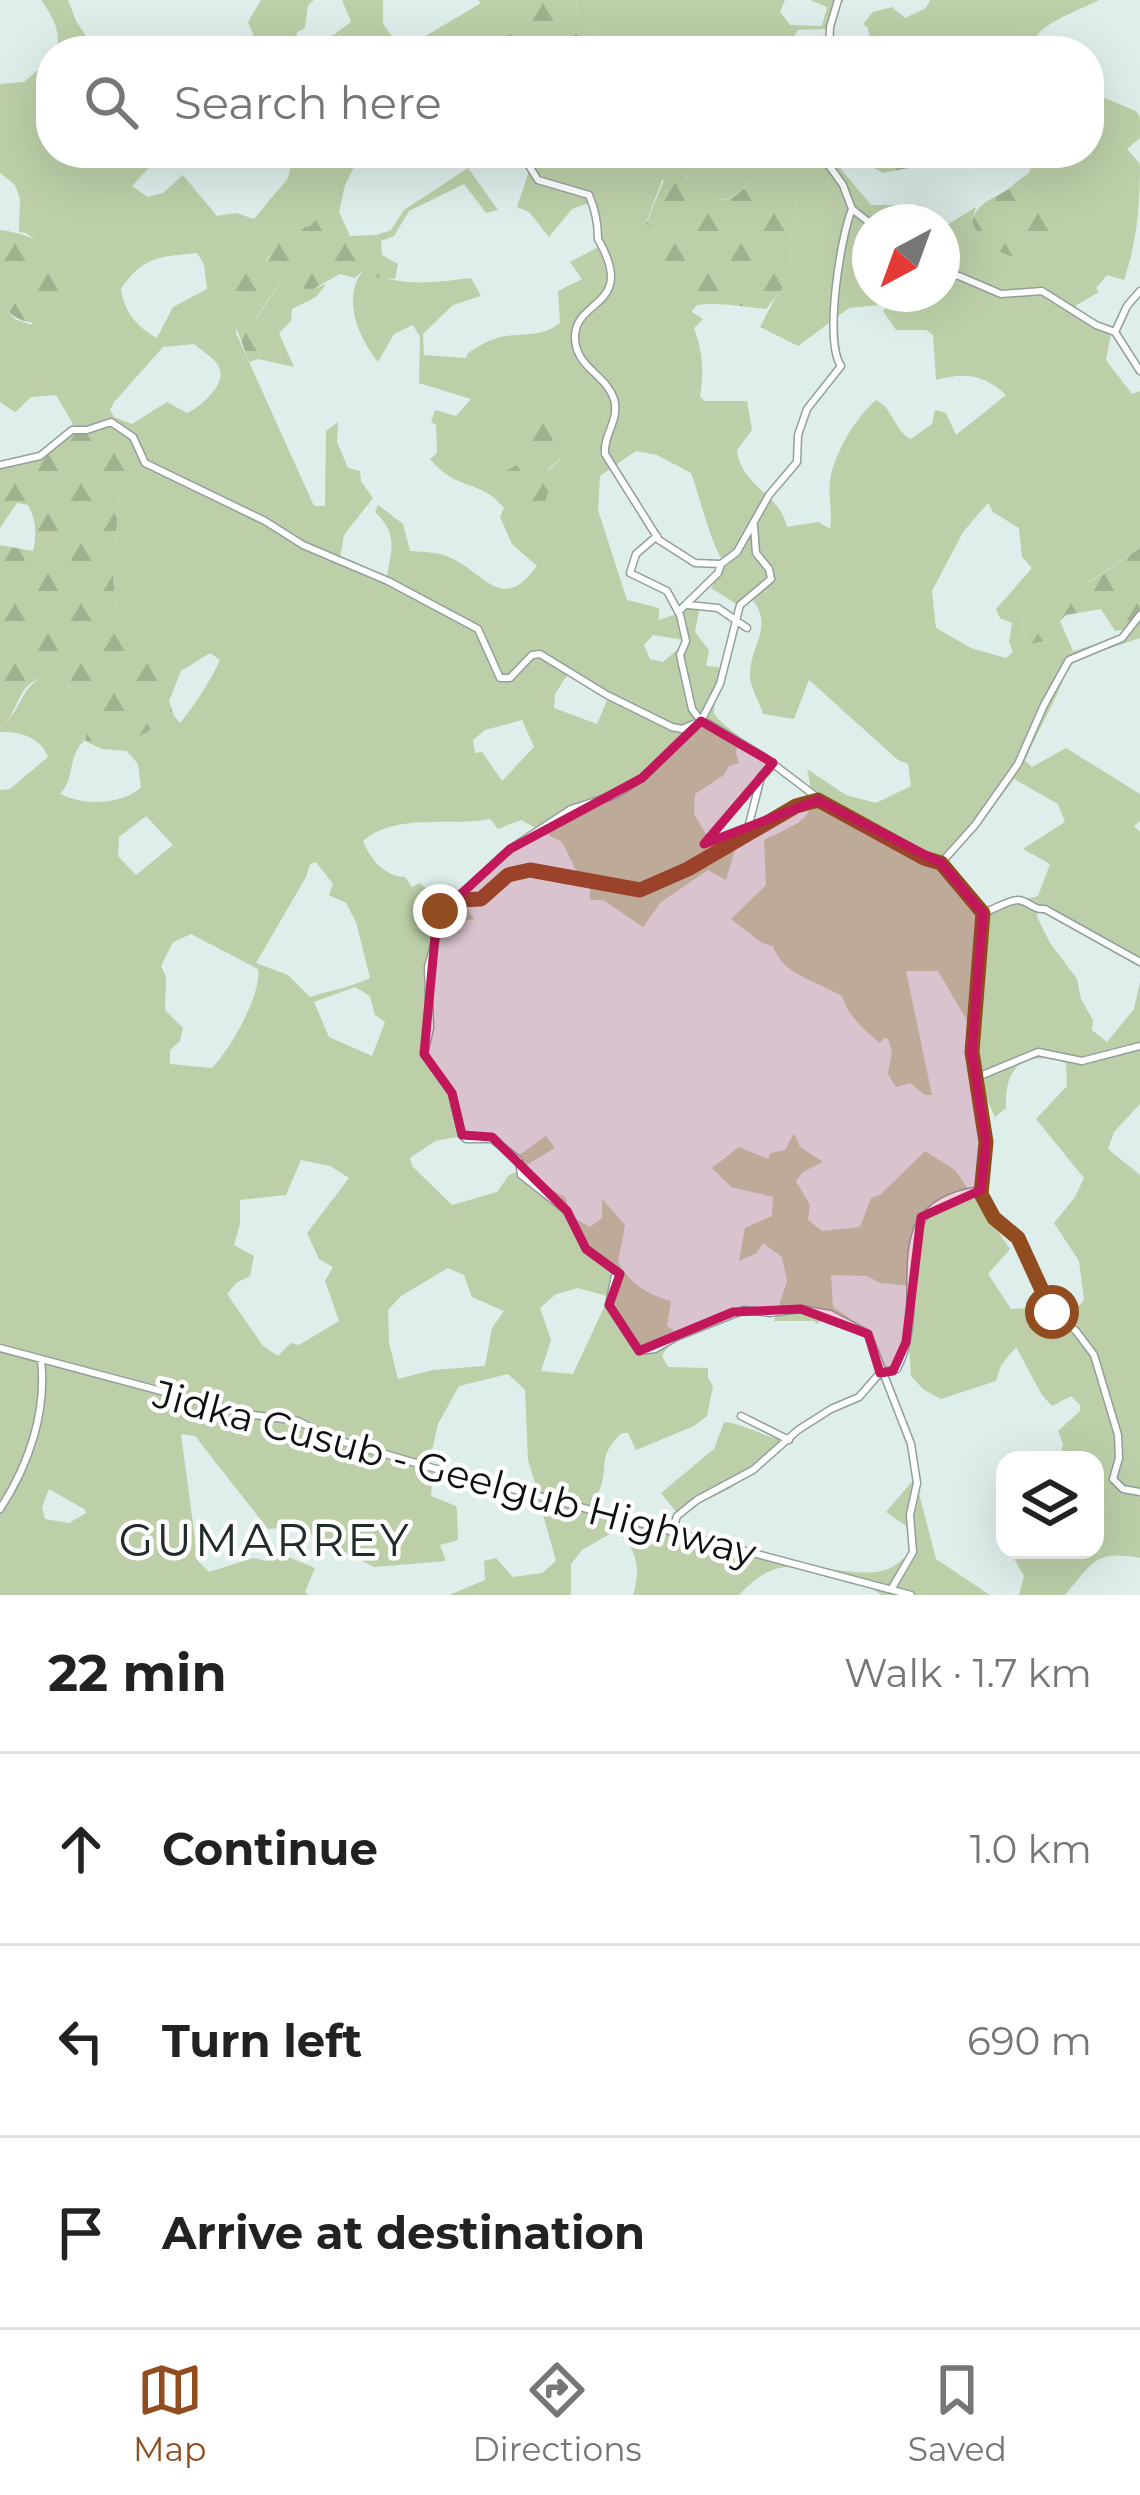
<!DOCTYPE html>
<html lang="en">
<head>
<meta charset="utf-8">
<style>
  :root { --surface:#fff; --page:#f2f2f2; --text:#222; --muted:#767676; --line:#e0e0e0; --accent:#914d20 }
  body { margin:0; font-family:Montserrat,sans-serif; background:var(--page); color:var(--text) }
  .controls { position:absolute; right:36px; bottom:36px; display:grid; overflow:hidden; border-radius:24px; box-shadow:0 12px 48px #0002 }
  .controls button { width:108px; height:108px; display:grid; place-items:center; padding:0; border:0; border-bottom:3px solid var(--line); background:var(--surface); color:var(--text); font:60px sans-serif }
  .compass { position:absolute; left:852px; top:204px; width:108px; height:108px; border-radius:50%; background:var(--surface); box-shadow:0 12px 48px #0002; rotate:221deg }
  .stop { position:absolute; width:36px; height:36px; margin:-27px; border:9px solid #914d20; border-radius:50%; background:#fff }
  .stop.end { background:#914d20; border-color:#fff; box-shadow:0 3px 12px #0008 }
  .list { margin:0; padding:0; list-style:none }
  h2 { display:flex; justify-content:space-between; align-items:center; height:156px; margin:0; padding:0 48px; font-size:51px }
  h2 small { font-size:39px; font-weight:400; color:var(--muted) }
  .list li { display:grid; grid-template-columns:78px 1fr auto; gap:36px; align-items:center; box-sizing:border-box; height:192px; padding:0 48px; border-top:3px solid var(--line) }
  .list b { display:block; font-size:45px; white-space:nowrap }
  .list em { font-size:39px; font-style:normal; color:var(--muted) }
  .icon { flex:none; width:66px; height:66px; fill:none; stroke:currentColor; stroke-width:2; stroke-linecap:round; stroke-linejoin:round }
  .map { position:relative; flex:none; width:1140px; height:1595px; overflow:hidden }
  .search { position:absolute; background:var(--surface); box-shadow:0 12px 48px #0002; left:36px; right:36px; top:36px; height:132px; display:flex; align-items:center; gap:30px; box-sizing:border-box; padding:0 42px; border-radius:48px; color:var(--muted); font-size:45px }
  .sheet { height:732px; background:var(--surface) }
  nav { display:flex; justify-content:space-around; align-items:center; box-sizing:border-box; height:168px; border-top:3px solid var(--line); background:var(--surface); font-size:33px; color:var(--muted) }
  nav a { display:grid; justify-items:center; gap:6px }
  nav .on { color:var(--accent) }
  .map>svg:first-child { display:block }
</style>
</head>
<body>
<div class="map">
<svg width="1140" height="1595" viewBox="0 0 1140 1595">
  <defs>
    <pattern id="forest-firs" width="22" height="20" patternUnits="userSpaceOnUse" patternTransform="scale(3)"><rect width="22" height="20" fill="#bccfa8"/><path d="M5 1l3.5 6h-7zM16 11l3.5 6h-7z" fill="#a0b190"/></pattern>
  </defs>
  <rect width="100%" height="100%" fill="#deeeeb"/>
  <!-- grass -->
  <path fill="#bccfa8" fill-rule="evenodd" d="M 41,0 L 68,0 L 76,21 L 96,51 L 56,51 C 62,31 52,16 41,0 Z
    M 261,0 L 314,0 L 308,5 L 305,28 L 297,32 L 295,51 L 238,51 L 255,39 L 248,22 Z
    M 342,0 L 383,0 L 383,24 L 402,50 L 481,3 L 495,18 L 480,51 L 324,51 L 327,40 L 351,22 Z
    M 576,0 L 785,0 L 780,12 L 790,25 L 822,26 L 827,7 L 810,0 L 844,0 L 837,9 L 831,51 L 826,51 L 826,29 L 798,30 L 793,38 L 797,51 L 610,51 L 577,14 Z
    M 930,0 L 1099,0 C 1080,10 1051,19 1037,35 L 1046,51 L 859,51 L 871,42 L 868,28 L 863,24 L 873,12 L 892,7 L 905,18 L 926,8 Z
    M 51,59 L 51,153 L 149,153 L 157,159 L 132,186 L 148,197 L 163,193 L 183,175 L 217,216 L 236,213 L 254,219 L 288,178 L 294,153 L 361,153 L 345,185 L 339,212 L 323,212 L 310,226 L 285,231 L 263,265 L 248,272 L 232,315 L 237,322 L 236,333 L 314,506 L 325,506 L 326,431 L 338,422 L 337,442 L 348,468 L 360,471 L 361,481 L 373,498 L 344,535 L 340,558 L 387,577 C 391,549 399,535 375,512 L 378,505 L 403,524 L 410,551 C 423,552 437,552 449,557 C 484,572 502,615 537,566 L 512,544 L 500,517 L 504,508 C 481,479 455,491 430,459 L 437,453 L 436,425 L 431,422 L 435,410 L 456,416 L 471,399 L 419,383 L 420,337 L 413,325 L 394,334 L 378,362 C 357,336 341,295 365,268 C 395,289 437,282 471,278 L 481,296 L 453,305 L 423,334 L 424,355 L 466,358 L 468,353 C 476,348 485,342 494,339 C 517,331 538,340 560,323 L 558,291 L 582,279 L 570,262 L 600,246 L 589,203 L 572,209 L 549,237 L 529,212 L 517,207 L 532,162 L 524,153 L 846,153 L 840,168 L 871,205 L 921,205 L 927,222 L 870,222 L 870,253 L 856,259 L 870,294 L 879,305 L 849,308 L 798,346 L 760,327 L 791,268 L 790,243 L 797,199 L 756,173 C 731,208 714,207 685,175 L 662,180 L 646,223 L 658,231 L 640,235 L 658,291 L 703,319 L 694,328 C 703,354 704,371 700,397 L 705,401 L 747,401 L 752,430 L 737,450 C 741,487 780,493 787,527 L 818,522 L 830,529 C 833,512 828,498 830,481 C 833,456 855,418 876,400 C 893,408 894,431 911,439 L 932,424 L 935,410 L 946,413 L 956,435 L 1006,395 C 984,374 964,372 936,380 L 933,335 L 926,330 L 896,330 L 883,311 L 902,294 L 942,294 L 942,228 L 976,207 L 972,222 L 1034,260 L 1049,246 L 1052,210 L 1015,183 L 1029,173 L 1037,153 L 1089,153 L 1089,86 L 1093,93 L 1136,111 L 1140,117 L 1140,138 L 1127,149 L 1140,164 C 1140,206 1137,241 1124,280 L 1107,275 L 1096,288 L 1099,292 L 1075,306 L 1091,320 L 1112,328 L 1106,360 L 1132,394 L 1140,391 L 1140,548 L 1089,582 C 1063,578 1039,597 1021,616 L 1027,645 L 1044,641 L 1068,653 L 1118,637 L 1140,609 L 1140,638 L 1070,662 C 1059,696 1039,727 1025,761 L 1032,767 L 1066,748 L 1140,794 L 1140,821 L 1134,826 L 1140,832 L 1140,965 L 1045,911 L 1038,912 L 1037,917 L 1050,943 L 1077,979 L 1081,999 L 1093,1020 L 1092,1030 L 1107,1042 L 1134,1009 L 1140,982 L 1140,1104 L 1114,1132 L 1108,1149 L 1140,1175 L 1140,1558 C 1094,1550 1094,1562 1065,1595 L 1019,1595 L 1024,1576 L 1009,1550 L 1095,1550 L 1095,1460 L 1060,1460 L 1063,1444 L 1058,1431 L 1080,1411 L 1080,1405 L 1071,1396 L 1052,1406 L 1042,1395 L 1016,1347 L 1001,1365 L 996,1381 L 941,1399 L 924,1390 L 911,1376 L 908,1336 L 903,1333 L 910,1286 L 880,1283 L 867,1276 L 831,1275 L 833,1307 L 872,1333 L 868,1339 L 838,1320 L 823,1319 L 817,1324 L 814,1321 L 774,1321 L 787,1281 L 782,1257 L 763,1243 L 757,1253 L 739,1261 L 745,1228 L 772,1216 L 773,1197 L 731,1187 L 712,1168 L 739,1147 L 768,1159 L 771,1153 L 785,1150 L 794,1133 L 800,1147 L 823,1162 L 803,1172 L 796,1181 L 810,1205 L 808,1220 L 822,1231 L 860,1227 L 871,1198 L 880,1195 L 925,1151 L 955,1170 L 1010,1249 L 988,1274 L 1011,1309 L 1080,1305 L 1084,1300 L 1079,1261 L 1054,1223 L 1075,1197 L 1084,1178 L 1036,1119 L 1067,1086 L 1066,1063 C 1026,1050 1004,1064 1006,1108 L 995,1117 L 979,1082 L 977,1038 L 938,971 L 906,971 L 932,1095 L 925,1095 L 910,1083 L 896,1087 L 888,1074 L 892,1052 L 888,1039 L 884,1038 L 880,1043 C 867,1033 846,1014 843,997 C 818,981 783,976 773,946 L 762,943 L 731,919 L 766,885 L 764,840 C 807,818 819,821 807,769 L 846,795 L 876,803 L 911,786 L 908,764 L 898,760 L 809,680 L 794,719 L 763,714 C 760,703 750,687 750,676 C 749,646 775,627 752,599 L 738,605 L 711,588 L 725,564 C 710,544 701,499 691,473 L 657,455 L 636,451 L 600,476 L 598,510 L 627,600 L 659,608 L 659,620 L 677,614 L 683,640 L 653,635 L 644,645 L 650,659 L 663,662 L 687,641 L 682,613 L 691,607 L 699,611 L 695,632 L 709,650 L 706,666 L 718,667 L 723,679 L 715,695 L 714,714 C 730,734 767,752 775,770 L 765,780 L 749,839 L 735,849 L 726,880 L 708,870 L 661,902 L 643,927 L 603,900 L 590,900 L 590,889 L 583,884 L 562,842 L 521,820 L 498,829 L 490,819 C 450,827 396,812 363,841 C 371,860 384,876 405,877 L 412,887 L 420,883 L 440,903 L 456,892 L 474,919 L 442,925 L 432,972 L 434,1007 L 429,1058 C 437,1067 448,1079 454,1090 C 463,1107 454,1122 470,1137 L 490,1134 L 518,1156 L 546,1136 L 555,1148 L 523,1167 L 522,1173 L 565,1197 L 572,1217 L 590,1227 L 602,1218 L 602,1199 L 625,1225 L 618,1262 C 628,1282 649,1296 671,1301 L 667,1326 L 679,1334 L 717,1316 L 721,1320 C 701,1329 672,1335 662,1356 L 668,1367 L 708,1368 L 708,1378 L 713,1386 L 707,1416 L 694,1426 L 636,1450 L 628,1433 L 622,1433 C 597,1455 609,1465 600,1489 C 597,1496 592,1500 592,1507 L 671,1527 L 677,1513 L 661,1493 L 714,1449 L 724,1422 C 748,1424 770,1442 794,1440 L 731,1488 L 686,1510 L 675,1528 C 716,1540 853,1585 888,1569 C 895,1566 904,1558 911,1552 L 909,1528 L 886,1512 L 915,1478 L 936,1559 L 990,1595 L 881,1595 C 868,1581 799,1563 779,1568 C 763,1572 750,1583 739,1595 L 633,1595 C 641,1569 638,1548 615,1531 L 582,1550 L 571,1564 L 571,1595 L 449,1595 L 485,1580 L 484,1561 L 496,1558 L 513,1577 L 542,1573 L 556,1561 L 538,1497 L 433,1472 L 431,1496 L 456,1506 L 457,1510 L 458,1540 L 440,1545 L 446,1561 L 374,1567 L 314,1537 L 302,1526 L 268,1529 L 195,1436 L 181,1434 L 198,1561 L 209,1572 L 253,1558 L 266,1561 L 281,1554 L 315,1568 L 305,1592 L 309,1595 L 0,1595 L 0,790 L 10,789 L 48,757 C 41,737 19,731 0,732 L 0,728 C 26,707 15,689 52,671 C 68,685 98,710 88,734 C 86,740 80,744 77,750 C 69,765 73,780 60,794 C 85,806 119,805 141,788 L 138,764 L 127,751 L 134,740 L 174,716 L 180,723 C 196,703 210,682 220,660 L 210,653 L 181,671 L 117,612 L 113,577 L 119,493 L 144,466 L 206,495 L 146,460 L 132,424 L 167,402 L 187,413 C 202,406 229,383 218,365 C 213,357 201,350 194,344 L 163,347 L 114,402 L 110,410 L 114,417 L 84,428 L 73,424 L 56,395 L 31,397 L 15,412 L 0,402 L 0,303 L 15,319 L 31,325 L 59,257 L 26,233 L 19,232 L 20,199 L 15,185 L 0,173 L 0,84 L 24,82 ZM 197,253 L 204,264 L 207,289 L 173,307 L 157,338 C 137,327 124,312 121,289 C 144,255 160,257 197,253 ZM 566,453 L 520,500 L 500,476 L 532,456 ZM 988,503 L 993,512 L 1019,528 L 1022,557 L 1032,568 L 996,609 L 1000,618 L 1012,623 L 1009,642 L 1013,652 L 1006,658 L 971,648 L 936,628 L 932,591 L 963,532 ZM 568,674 L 608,698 L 597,724 L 554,708 L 555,694 ZM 522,720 L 534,747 L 502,781 L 482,752 L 475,753 L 473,740 L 485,730 ZM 738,745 L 767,763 L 756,775 L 746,832 L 713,846 L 694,814 L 695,794 L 724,775 L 729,766 L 739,763 L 736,752 ZM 1014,779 L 1058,804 L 1065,822 L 1023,849 L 1050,864 L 1038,896 L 988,909 L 966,891 L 944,862 L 981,824 ZM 146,816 L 173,845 L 136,875 L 118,856 L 119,837 ZM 316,862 L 333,884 L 329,895 L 346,903 L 356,922 L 370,978 C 349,988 331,990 310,997 L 288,975 L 256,963 L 306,877 L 310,864 ZM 191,934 L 258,969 C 262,994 230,1050 212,1068 L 170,1064 L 170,1050 L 180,1041 L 183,1028 L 165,1010 L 166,977 L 161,966 L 173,942 ZM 355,987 L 370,996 L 375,1015 L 385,1022 L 372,1056 L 329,1037 L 314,1002 ZM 457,1137 L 470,1142 L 491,1139 L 513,1159 L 517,1172 L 509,1175 L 497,1192 L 452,1205 L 412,1166 L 410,1158 L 435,1141 ZM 301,1160 L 330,1166 L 349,1178 L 307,1233 L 319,1259 L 333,1267 L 325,1281 L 339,1321 L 299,1345 L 291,1343 L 278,1356 L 263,1346 L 227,1294 L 236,1283 L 250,1276 L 254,1256 L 234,1245 L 240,1224 L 240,1200 L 286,1195 ZM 448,1268 L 464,1275 L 472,1297 L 504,1311 L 492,1328 L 485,1366 L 433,1370 L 398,1379 L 389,1343 L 388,1310 L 401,1296 ZM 578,1288 L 607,1296 L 606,1303 L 573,1374 L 541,1371 L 551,1340 L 540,1308 L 556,1294 ZM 508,1374 L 525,1390 L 528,1460 L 537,1490 L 429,1464 L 438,1424 L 459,1386 ZM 49,1489 L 84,1509 L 86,1513 L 69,1523 L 45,1519 L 42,1507 Z
    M 468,168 L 498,210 L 486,213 L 464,184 L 409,211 L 394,236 L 381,241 L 376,235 L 391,230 L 404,210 Z
    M 285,275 L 313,289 L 326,284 L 316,297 L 292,309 L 291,321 L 279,333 L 294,367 L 258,359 L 263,338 L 256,319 Z"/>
  <!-- forest -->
  <path fill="url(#forest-firs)" d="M 478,0 L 576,0 L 577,14 L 610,51 L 480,51 L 494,18 Z
    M 866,153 L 936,153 L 938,156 L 934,163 L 883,173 L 861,161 Z
    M 670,165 C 707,190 721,224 756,173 L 787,174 L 797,199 L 790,243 L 791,268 L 785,285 L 766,309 C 743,307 720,302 697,305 L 690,313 C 649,285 643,285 640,234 L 657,231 L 646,224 Z
    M 1015,183 L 1052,210 L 1066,214 L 1070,227 L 1055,245 L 1034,260 C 1007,258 983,249 972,222 C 979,197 999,200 1015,183 Z
    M 323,212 L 339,212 L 350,236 L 376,235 L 381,241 L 382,255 L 398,264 L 395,279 L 375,277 L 365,268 L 355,278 L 340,274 L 313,289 L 291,288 L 284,276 L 256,318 L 263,338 L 258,359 L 249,362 L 227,302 L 225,282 L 230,273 C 250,272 273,267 272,243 L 285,231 L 310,226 Z
    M 0,230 C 26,233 53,244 68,266 L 62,306 L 51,322 C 27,325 16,321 0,303 Z
    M 564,413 L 576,431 L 579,450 L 566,453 L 548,470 L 550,485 L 545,502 L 524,508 L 519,500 L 504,503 L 500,496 L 500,475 L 531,456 L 522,443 L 545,420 Z
    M 114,417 L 132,424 L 146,460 L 205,491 L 208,497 L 144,466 L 119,494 L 113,577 L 117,612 L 181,671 L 169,701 L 174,716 L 134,740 L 127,751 L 102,749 L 85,741 L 90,719 L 72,689 L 52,671 C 42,678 31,680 24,690 C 14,704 15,716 0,728 L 0,545 L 33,551 C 37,535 36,519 28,505 L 17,503 L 0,528 L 0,462 L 42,453 L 73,424 L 84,427 Z
    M 1140,548 L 1140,609 L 1127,629 L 1115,631 L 1101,609 L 1066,615 L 1060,621 L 1073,651 L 1068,653 L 1044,641 L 1027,645 L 1021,615 C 1039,597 1063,578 1090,582 Z"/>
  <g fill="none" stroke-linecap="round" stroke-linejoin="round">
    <!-- minor casing -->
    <g stroke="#91a09d" stroke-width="9">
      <path id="minor" d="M 829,51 L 830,27 L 838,0
        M 521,153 L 538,180 L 589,195 C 595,209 598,224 598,239 C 637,307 576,298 575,336 C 574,367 606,374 614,399 C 620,421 603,434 605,454 L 659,540 L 695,563 L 721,564
        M 852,209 L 870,223
        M 942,274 L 959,276 L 1001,294 L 1042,291 L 1096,325 L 1115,332 L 1140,371
        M 1115,332 L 1127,306 L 1140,291
        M 0,465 L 40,456 L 72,430 L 87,430 L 111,422 L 133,437 L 145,463 L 265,521 L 303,545 L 388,581 L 478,629 L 500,678 L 510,678 L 532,655 L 540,654 L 607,695 L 672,727 L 682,729 L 701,721 L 711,725 L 764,757 L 839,814 L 941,863 L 983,913 C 993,910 1010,899 1019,900 C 1031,902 1032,910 1045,909 L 1140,962
        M 754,526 L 756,553 L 769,569 L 771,579 L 740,605 L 720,684 L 701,721 L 642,778 L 615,795 L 571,809 L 510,849 L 437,916 L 439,926 L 428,967 L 430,1028 L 424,1054 L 452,1093 L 462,1135 L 466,1139 L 492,1139 L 519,1160 L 521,1175 L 567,1211 L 586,1249 L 616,1271 L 609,1305 L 639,1351 L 655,1349 L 676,1337 L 744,1310 L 770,1313 L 801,1309 L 830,1314 L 868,1334 L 911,1444 L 917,1483 L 910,1515 L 913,1552 L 892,1588
        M 657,536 L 636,554 L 630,573 L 667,591 L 680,615 L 686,641 L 680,655 L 692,709 L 701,721
        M 688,605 L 718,608 L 747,628
        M 678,612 L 718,573 L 721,564 L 737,552 L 769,495 L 797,462 L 798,435 L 807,409 L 841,366 C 824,341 840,239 852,209 L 843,185 L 820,153
        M 746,836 L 761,777 L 773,763
        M 941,863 L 975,825 L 1018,764 L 1044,705 L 1069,660 L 1122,638 L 1140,615
        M 457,900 L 481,899 L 509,875 L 530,870 L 641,890 L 688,869 L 797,806 L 818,800
        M 983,913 L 972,1052 L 986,1142 L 981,1194 L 994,1218 L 1018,1238 L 1052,1312 L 1076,1331 L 1094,1355 L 1118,1435 L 1119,1458 L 1113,1479 L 1123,1489 L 1140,1492
        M 975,1078 L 1038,1052 L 1082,1061 L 1140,1046
        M 0,1348 L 247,1414 L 298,1421 L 330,1438 L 433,1468 L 911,1595
        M 741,1416 L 789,1440
        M 0,1509 C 29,1465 47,1411 41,1360
        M 673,1529 L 677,1516 L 697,1500 L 753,1470 L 798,1430 L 831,1409 L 859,1397 L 880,1373 L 897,1369 C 934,1299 870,1205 981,1190"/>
    </g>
    <!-- minor -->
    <use href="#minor" stroke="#fff" stroke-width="6"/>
  </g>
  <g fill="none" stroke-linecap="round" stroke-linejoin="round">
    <!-- route -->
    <path stroke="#914d20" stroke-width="15" d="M 440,911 L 458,900 L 481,899 L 508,875 L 530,870 L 640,890 L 688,869 L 796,806 L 818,800 L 924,858 L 941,863 L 983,913 L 972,1052 L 986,1142 L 981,1194 L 994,1218 L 1018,1238 L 1052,1312"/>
  </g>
  <!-- marked area -->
  <path fill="#c2185b" fill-opacity="0.2" stroke="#c2185b" stroke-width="9" stroke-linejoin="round" d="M 701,721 L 773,763 L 704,844 L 818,800 L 941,863 L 983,913 L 972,1052 L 986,1142 L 981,1190 L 921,1217 L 906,1342 L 893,1371 L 880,1373 L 868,1334 L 801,1309 L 733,1312 L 639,1351 L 609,1305 L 620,1274 L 586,1249 L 567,1211 L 492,1137 L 462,1135 L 452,1093 L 424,1054 L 437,916 L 510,849 L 642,778 Z"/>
  <g text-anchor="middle" stroke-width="9" stroke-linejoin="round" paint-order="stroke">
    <!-- street labels -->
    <g font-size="39" fill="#0d1211" stroke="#fff">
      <text transform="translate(455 1473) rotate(15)" y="14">Jidka Cusub - Geelgub Highway</text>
    </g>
    <!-- quarter labels -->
    <g font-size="45" letter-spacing="3" fill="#212d2a" stroke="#fff">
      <text x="265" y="1556">GUMARREY</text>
    </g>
  </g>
</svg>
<div class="controls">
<button><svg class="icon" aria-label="layers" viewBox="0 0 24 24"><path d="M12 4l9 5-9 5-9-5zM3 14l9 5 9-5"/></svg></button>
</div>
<svg class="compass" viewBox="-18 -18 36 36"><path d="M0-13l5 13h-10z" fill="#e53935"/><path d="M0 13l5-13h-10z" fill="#767676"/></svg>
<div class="stop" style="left:1052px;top:1312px"></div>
<div class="stop end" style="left:440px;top:911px"></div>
<div class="search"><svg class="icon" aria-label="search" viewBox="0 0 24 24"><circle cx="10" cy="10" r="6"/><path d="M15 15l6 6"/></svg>Search here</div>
</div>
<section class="sheet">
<h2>22 min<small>Walk · 1.7 km</small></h2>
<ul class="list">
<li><svg class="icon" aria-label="ahead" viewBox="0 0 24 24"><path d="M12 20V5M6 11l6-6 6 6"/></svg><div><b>Continue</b></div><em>1.0 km</em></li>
<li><svg class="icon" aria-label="left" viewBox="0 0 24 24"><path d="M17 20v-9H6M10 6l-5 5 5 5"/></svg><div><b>Turn left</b></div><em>690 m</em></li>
<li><svg class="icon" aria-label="arrive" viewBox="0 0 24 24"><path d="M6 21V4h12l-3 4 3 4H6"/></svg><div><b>Arrive at destination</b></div></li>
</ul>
</section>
<nav>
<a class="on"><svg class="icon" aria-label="map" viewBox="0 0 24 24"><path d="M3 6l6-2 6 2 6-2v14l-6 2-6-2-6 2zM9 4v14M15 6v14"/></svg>Map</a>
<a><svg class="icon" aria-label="directions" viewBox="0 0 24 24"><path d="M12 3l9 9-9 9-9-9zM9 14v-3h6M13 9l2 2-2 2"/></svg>Directions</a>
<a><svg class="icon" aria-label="saved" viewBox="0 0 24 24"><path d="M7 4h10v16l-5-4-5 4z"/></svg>Saved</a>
</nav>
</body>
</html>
